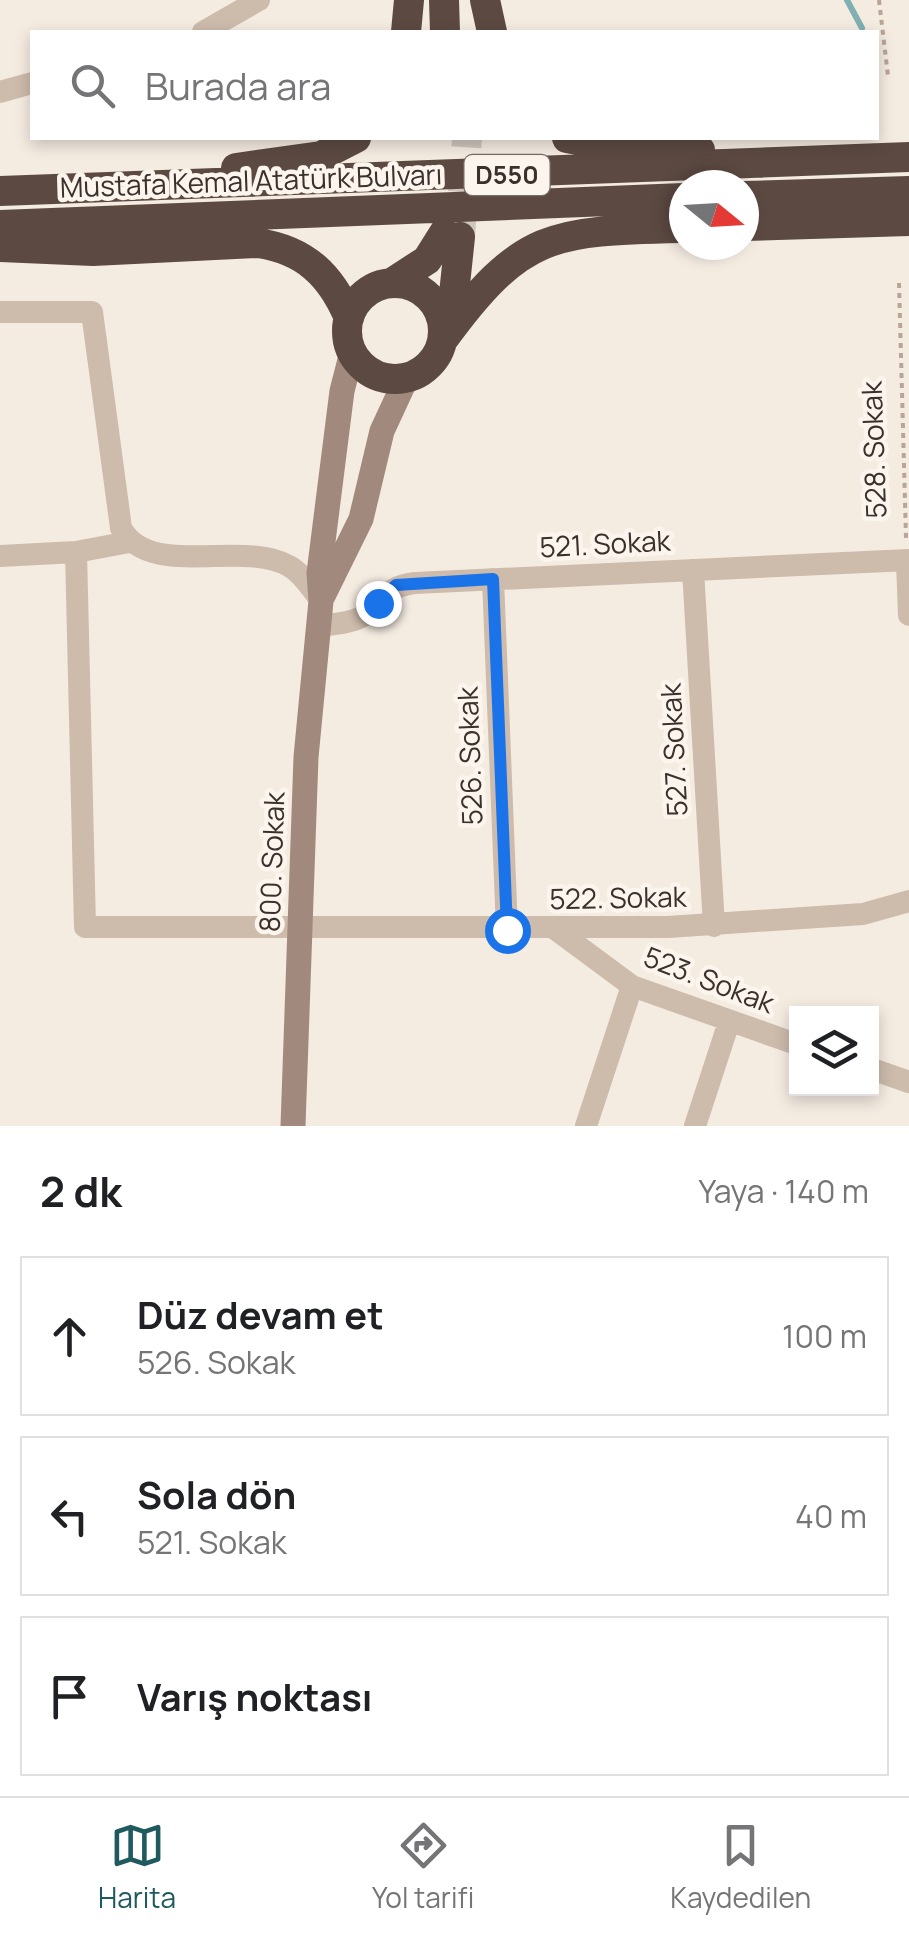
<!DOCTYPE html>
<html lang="tr">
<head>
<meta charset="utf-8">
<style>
  :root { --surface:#fff; --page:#f6f6f6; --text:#202124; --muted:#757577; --line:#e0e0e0; --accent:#1f5a5e }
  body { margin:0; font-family:Manrope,sans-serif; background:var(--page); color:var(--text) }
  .controls { position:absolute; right:30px; bottom:30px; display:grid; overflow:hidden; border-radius:0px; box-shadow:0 5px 15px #0003 }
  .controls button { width:90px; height:90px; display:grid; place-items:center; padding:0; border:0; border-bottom:2px solid var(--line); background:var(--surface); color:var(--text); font:50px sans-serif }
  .compass { position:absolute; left:669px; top:170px; width:90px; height:90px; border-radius:50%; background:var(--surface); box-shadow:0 5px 15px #0003; rotate:108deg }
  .stop { position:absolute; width:30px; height:30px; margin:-22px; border:8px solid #1a73e8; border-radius:50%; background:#fff }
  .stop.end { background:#1a73e8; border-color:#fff; box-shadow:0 2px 10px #0008 }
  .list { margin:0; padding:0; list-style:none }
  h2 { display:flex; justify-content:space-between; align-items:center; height:130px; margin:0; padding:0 40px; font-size:42px }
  h2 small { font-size:32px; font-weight:400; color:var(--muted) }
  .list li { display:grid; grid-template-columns:65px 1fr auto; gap:30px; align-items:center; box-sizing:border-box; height:160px; margin:0 20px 20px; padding:0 20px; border:2px solid var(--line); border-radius:0px }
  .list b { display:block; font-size:38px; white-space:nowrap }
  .list p { margin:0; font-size:32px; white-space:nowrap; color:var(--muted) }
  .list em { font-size:32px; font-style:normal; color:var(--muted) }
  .icon { flex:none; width:55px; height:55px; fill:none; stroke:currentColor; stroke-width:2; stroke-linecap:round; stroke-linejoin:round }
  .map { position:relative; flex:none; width:909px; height:1126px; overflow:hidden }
  .search { position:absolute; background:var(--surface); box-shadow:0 5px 15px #0003; left:30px; right:30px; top:30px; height:110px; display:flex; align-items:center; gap:25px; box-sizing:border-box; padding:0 35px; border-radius:0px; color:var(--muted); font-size:38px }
  .sheet { height:670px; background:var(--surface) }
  nav { display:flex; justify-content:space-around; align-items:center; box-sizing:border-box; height:140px; border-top:2px solid var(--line); background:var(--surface); font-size:28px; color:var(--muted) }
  nav a { display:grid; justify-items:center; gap:5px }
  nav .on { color:var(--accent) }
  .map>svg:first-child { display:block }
</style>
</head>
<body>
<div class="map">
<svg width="909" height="1126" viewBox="0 0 909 1126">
  <rect width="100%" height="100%" fill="#f4ebe1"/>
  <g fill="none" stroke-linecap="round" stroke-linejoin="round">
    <!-- stream -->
    <path stroke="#7fb0b2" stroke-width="6" d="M 847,0 L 862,28"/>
    <!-- highway-tunnel -->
    <path stroke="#cfc6bd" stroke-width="30" stroke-dasharray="30 15" stroke-linecap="butt" d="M 460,237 L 467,138"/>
    <!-- path -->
    <path stroke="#b9a596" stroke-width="4" stroke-dasharray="5 5" stroke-linecap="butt" d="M 879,0 L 888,76
      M 899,283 L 906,538"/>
    <!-- street -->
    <path stroke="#cdbbac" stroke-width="22" d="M 203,32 L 259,0
      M 0,92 L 32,83
      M 0,312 L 92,312 L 121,528 C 150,580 242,539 289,566 C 302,573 312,589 321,601
      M 76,552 L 85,927 L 668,927 L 863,914 L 909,901
      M 0,556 L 76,552 L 129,542
      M 907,561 L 909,615
      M 693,570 L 714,926
      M 493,579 L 507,930
      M 318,626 C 335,624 353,623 367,614 C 389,599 383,587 415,583 L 909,560
      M 555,929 L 632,986 L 796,1044
      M 872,1069 L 909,1082
      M 586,1126 L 632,986
      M 695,1126 L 729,1022"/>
    <!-- secondary -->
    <path stroke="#a18a7d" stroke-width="25" d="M 323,596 L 361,519 L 382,431 L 407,377
      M 293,1126 L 306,757 L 321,601 L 319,573 L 342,391 L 352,352"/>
    <!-- highway -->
    <path stroke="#5c4a42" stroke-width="30" d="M 444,0 L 445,32
      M 485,0 L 492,32
      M 406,32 L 409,0
      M 567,138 L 603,145 L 700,150
      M 236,168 L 321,156 L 356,138
      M 0,191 L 909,157
      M 744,196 L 909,191
      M 0,225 L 684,198
      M 744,226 L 909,221
      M 0,247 L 93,251 L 258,243 C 305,250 331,275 349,318
      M 393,282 L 427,260 L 444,233
      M347 331a48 48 0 1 1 96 0a48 48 0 1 1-96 0Z
      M 442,319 L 454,294 L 460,237
      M 442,341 C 522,231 552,231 684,228"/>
  </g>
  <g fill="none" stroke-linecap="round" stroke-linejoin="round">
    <!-- route -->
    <path stroke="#1a73e8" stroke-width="12" d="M 378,603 L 396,585 L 493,579 L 507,930"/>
  </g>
  <g text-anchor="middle" stroke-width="9" stroke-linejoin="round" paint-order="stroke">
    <!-- shield labels -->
    <rect fill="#fbf5ee" stroke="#756b66" stroke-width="2.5" x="464.5" y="155" width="85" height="40" rx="8"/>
    <g font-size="25" font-weight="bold" fill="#3b302b">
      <text x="507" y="184">D550</text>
    </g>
    <!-- street labels -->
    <g font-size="28" fill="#3b302b" stroke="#fbf5ee">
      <text transform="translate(251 181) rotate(-2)" y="10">Mustafa Kemal Atatürk Bulvarı</text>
      <text transform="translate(874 450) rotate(-92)" y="10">528. Sokak</text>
      <text transform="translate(605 544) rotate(-3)" y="10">521. Sokak</text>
      <text transform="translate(674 750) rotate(-93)" y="10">527. Sokak</text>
      <text transform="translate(470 756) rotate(-92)" y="10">526. Sokak</text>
      <text transform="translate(272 862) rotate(-88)" y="10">800. Sokak</text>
      <text transform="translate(618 898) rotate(-1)" y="10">522. Sokak</text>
      <text transform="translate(709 980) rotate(21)" y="10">523. Sokak</text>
    </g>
  </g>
</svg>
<div class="controls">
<button><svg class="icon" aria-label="layers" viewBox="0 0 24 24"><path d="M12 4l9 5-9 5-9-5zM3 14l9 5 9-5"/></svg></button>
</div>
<svg class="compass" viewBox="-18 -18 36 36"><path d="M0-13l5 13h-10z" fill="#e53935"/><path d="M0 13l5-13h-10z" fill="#757577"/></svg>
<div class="stop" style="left:507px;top:930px"></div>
<div class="stop end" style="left:378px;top:603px"></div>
<div class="search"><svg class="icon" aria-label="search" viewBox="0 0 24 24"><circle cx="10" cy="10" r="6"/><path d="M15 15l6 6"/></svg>Burada ara</div>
</div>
<section class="sheet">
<h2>2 dk<small>Yaya · 140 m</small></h2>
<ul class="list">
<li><svg class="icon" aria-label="ahead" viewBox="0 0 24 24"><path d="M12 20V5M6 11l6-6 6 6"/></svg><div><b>Düz devam et</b><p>526. Sokak</p></div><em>100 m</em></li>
<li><svg class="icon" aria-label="left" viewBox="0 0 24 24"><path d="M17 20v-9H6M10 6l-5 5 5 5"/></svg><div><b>Sola dön</b><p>521. Sokak</p></div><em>40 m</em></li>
<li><svg class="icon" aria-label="arrive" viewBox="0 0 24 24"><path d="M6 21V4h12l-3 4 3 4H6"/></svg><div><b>Varış noktası</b></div></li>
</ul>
</section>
<nav>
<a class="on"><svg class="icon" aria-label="map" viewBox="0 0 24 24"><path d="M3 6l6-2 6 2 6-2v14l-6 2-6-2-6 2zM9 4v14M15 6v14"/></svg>Harita</a>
<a><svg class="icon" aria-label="directions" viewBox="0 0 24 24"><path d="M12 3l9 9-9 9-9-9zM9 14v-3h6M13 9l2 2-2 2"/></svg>Yol tarifi</a>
<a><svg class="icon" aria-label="saved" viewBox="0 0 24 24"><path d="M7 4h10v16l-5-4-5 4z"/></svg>Kaydedilen</a>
</nav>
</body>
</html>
